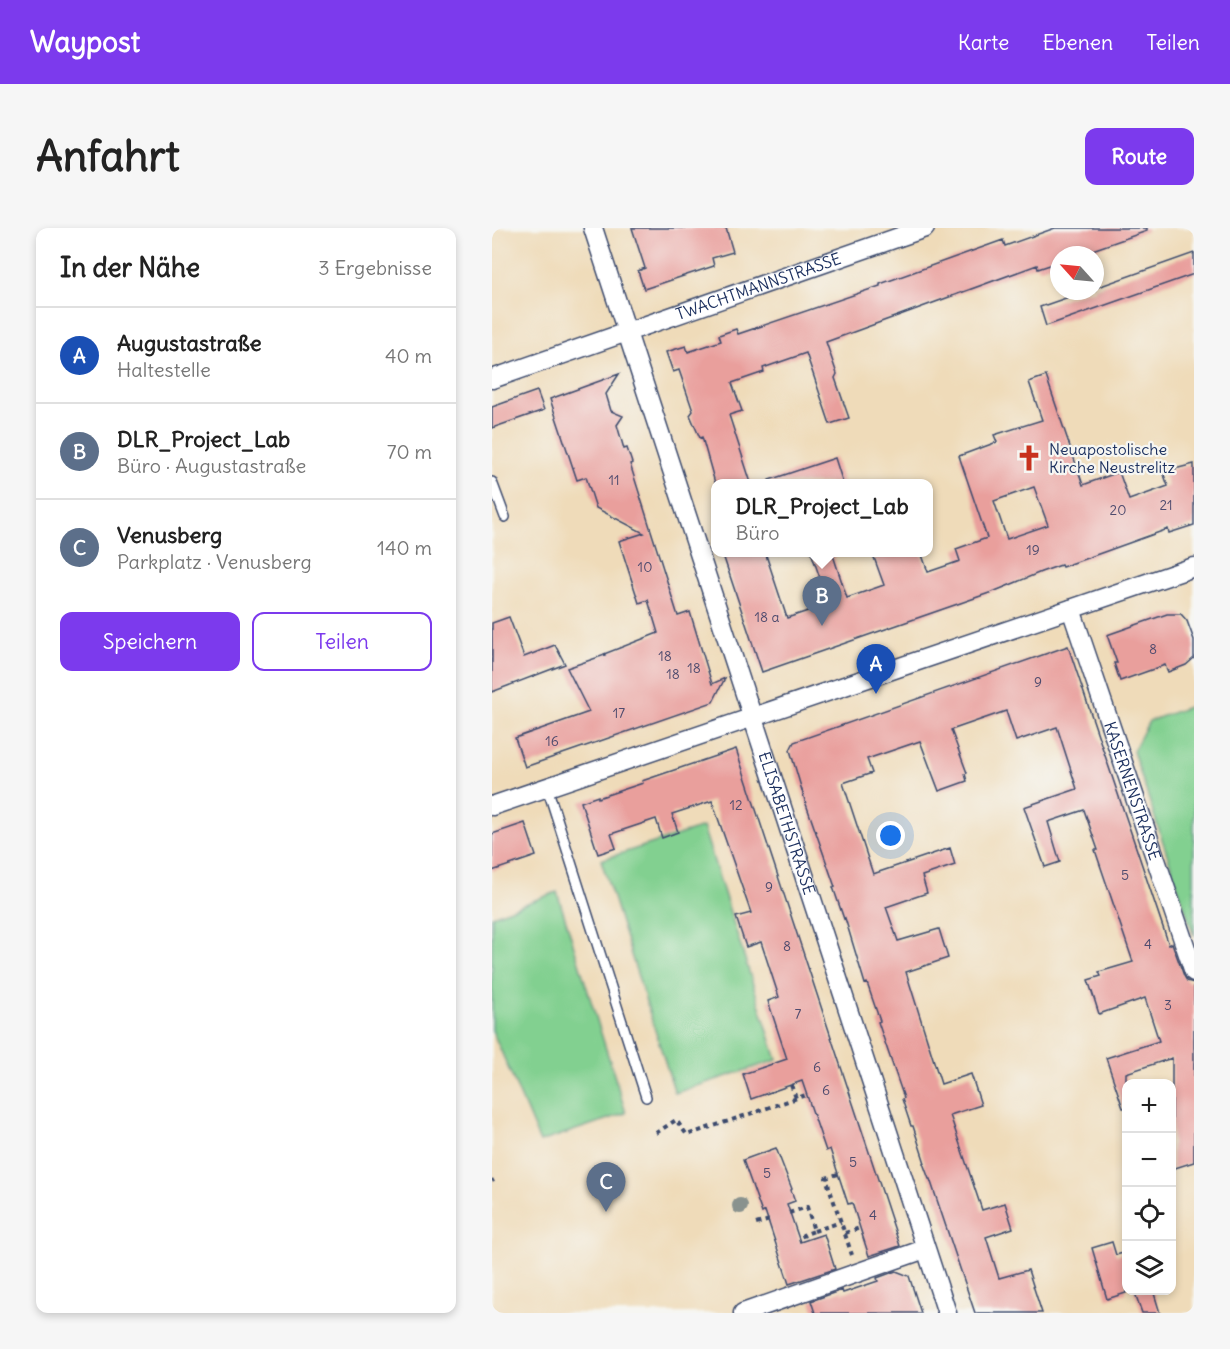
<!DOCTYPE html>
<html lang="de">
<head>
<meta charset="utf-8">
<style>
  :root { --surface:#fff; --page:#f6f6f6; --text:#222; --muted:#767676; --line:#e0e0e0; --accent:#7c3aed }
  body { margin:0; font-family:Delius,sans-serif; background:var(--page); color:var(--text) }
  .controls { position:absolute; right:18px; bottom:18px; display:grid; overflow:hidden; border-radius:12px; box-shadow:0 3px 9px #0003 }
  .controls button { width:54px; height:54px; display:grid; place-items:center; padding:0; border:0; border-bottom:2px solid var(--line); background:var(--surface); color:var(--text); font:30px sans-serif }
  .compass { position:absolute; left:558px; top:18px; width:54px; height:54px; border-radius:50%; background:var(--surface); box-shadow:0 3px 9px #0003; rotate:297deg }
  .you { position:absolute; left:399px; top:608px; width:21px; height:21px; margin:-15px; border:4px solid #fff; border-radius:50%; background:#1a73e8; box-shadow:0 0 0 9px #1a73e833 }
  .badge { display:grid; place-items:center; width:39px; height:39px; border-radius:50%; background:var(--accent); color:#fff; font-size:20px; font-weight:700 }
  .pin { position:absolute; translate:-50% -50px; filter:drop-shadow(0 2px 3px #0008) }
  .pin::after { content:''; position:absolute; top:32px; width:21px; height:18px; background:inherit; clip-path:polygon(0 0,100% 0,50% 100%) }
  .popup { position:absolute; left:219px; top:251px; width:222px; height:78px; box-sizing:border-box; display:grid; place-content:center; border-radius:12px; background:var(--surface); filter:drop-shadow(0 2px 4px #0005); font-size:20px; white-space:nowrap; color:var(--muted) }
  .popup b { font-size:22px; color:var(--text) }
  .popup::after { content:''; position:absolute; left:50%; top:100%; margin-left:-12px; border:12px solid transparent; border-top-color:var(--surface) }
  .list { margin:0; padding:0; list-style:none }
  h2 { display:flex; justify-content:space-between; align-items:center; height:78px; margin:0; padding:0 24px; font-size:26px }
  h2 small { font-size:20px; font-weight:400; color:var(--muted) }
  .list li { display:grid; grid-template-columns:39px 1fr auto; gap:18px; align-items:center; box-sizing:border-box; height:96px; padding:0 24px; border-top:2px solid var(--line) }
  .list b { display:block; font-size:22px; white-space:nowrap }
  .list p { margin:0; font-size:20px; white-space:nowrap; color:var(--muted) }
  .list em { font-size:20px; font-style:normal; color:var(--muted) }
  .actions { display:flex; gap:12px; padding:18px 24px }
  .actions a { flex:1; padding:14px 0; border:2px solid var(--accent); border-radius:12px; text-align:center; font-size:21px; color:var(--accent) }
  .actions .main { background:var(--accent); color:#fff }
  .icon { flex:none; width:33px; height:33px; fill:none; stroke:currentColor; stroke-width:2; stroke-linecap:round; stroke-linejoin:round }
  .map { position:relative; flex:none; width:702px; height:1085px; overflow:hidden; border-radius:12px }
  header { display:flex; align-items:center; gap:36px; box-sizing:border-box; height:84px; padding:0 30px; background:var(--accent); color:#fff }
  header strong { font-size:28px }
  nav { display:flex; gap:33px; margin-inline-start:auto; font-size:21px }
  .intro { display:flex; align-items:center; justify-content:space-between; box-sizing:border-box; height:144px; padding:0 36px }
  h1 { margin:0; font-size:42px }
  .button { padding:15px 27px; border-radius:12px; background:var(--accent); color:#fff; font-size:21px; font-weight:700 }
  main { display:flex; gap:36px; padding:0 36px }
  aside { flex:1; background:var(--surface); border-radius:12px; box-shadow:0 3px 9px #0003 }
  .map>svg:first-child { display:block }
</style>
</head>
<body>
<header>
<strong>Waypost</strong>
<nav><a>Karte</a><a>Ebenen</a><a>Teilen</a></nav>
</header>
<div class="intro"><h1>Anfahrt</h1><a class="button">Route</a></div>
<main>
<aside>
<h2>In der Nähe<small>3 Ergebnisse</small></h2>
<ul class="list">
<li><span class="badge" style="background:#1a4fb4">A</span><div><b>Augustastraße</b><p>Haltestelle</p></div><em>40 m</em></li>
<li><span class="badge" style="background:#5c6f8a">B</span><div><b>DLR_Project_Lab</b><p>Büro · Augustastraße</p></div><em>70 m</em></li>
<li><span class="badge" style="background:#5c6f8a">C</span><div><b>Venusberg</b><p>Parkplatz · Venusberg</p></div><em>140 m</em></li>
</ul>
<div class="actions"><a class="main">Speichern</a><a>Teilen</a></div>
</aside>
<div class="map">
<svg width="702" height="1085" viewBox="0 0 702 1085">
  <rect width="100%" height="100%" fill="#f6f6f2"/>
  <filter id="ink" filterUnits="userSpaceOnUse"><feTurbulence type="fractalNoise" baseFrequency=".0167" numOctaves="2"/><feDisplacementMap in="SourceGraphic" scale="12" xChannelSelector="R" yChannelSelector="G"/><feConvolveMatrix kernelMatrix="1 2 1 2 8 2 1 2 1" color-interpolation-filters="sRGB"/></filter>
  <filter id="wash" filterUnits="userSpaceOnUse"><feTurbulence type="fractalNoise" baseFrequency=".008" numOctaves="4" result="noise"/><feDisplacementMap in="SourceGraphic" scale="24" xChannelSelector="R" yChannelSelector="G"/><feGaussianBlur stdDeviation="1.35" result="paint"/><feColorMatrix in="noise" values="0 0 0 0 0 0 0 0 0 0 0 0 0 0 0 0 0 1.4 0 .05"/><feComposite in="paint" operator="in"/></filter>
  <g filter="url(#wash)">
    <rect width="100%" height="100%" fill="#efdbb9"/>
    <!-- green -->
    <path fill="#82d090" stroke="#4e8077" stroke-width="1.5" d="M 702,477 L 702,708 L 641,523 L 657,493 Z
      M 211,599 L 285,832 L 183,865 L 109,632 Z
      M 65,664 L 134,885 L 48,914 L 0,802 L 0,688 Z"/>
    <g id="blocks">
      <!-- building -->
      <path fill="#e99f9c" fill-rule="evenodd" d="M 140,0 L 234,0 L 241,24 L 220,30 L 222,38 L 152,61 L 146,43 L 153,40 Z
        M 563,0 L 655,0 L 655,3 L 586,27 L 567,27 L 567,34 L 546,41 L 545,37 L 334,114 L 345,146 L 343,150 L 357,190 L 338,196 L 314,125 L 271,140 L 272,144 L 240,155 L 250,183 L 237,187 L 259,255 L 223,255 L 210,209 L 208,210 L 198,187 L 201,183 L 187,142 L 181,144 L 174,124 L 194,118 L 196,124 L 229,113 L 227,107 L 244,101 L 246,106 L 388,58 L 388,56 L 511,12 L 513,18 Z
        M 702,25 L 702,46 L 554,98 L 548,79 L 594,63 L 603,63 L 603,60 Z
        M 127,146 L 114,166 L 119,183 L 131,188 L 125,197 L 132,221 L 135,220 L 140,235 L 138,236 L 186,388 L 198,384 L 220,456 L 233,450 L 221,474 L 33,539 L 23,510 L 97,484 L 75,440 L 113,427 L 112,426 L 166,405 L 156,372 L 147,375 L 127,313 L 152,305 L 104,280 L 94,249 L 85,252 L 58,171 Z
        M 554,148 L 591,257 L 627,244 L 637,272 L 676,258 L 671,244 L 702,236 L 702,297 L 677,305 L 676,301 L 570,339 L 569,337 L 549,344 L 503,363 L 270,444 L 230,324 L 273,324 L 295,390 L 337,376 L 319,324 L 340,324 L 355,370 L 392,357 L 380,324 L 429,324 L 436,344 L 468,333 L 464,321 L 495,310 L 467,228 L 505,214 L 502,207 L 550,192 L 537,154 ZM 542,259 L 556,297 L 515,311 L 502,273 Z
        M 45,163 L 52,182 L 0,200 L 0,179 Z
        M 343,230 L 351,255 L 277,255 L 277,252 Z
        M 675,386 L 689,386 L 695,393 L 702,412 L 702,430 L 694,437 L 676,444 L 673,437 L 628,453 L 622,435 L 625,435 L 615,407 Z
        M 17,389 L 32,429 L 63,417 L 73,436 L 0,464 L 0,395 Z
        M 576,418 L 677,717 L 680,715 L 692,748 L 695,753 L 702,755 L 702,934 L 680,941 L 680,830 L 634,845 L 634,880 L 631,880 L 614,830 L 667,813 L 653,770 L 607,786 L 602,770 L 596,752 L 609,748 L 607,744 L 641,734 L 603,622 L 606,622 L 592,582 L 556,594 L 568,634 L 553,639 L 532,579 L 585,561 L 565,499 L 524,513 L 514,483 L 459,502 L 475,545 L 473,546 L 475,553 L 447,563 L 428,513 L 375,531 L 380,545 L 351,555 L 381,646 L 458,620 L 463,637 L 430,648 L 435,665 L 394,679 L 406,713 L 447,701 L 456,730 L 414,744 L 449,856 L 479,846 L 489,877 L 458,887 L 490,982 L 513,975 L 521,1000 L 494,1009 L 507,1050 L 536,1042 L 550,1085 L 483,1085 L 438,951 L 437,951 L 431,935 L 433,935 L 421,898 L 419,898 L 410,871 L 412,870 L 386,794 L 388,793 L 375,755 L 373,756 L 353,690 L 352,691 L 341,659 L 343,659 L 314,576 L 298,522 L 302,514 Z
        M 244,521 L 408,1018 L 377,1028 L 360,975 L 356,976 L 338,921 L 334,923 L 310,853 L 259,871 L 251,846 L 295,831 L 276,773 L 287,769 L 269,714 L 254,719 L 244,689 L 259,685 L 220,573 L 180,586 L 186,604 L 170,610 L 164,591 L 119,606 L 124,620 L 106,626 L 89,574 L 106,568 L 106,570 L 151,555 L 150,553 Z
        M 33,595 L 44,628 L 0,643 L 0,606 Z
        M 284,920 L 300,961 L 299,962 L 303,973 L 295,976 L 308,1014 L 332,1006 L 343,1041 L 297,1056 L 273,983 L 270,985 L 251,932 Z
        M 620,1014 L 624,1027 L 631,1025 L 634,1037 L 634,1065 L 615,1071 L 600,1020 Z
        M 404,1043 L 417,1048 L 429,1085 L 323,1085 L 319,1073 L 350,1062 L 351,1065 L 386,1053 L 385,1050 Z
        M 642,1062 L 661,1062 L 668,1085 L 650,1085 Z"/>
    </g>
  </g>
  <g filter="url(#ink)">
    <use href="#blocks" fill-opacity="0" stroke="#3b496c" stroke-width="1.5"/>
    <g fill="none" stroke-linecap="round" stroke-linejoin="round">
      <!-- lane casing -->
      <g stroke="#3b496c" stroke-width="12">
        <path id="lane" d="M 0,254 L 13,289
          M 55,559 L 154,869"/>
      </g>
      <!-- street casing -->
      <g stroke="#3b496c" stroke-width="21">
        <g id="street">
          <path id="s1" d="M 101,0 L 455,1085"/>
          <path id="s2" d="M 0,151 L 433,0"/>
          <path id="s3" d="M 579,381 L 702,744"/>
          <path d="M 0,578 L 702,339"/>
          <path d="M 251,1085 L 433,1021"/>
        </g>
      </g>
      <!-- path -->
      <path stroke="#3b496c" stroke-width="4" stroke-dasharray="4.5 4.5" stroke-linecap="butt" d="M 299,857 L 304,870
        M 164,905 L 184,892 L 195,907 L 314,867
        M 346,946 L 334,950 L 360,1027
        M 0,953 L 2,952
        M 297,985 L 315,979 L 322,1003 L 311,1007 L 313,1012
        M 264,996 L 278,992
        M 322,1003 L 349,994
        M 353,1005 L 368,1000"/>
      <!-- lane -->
      <use href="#lane" stroke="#fff" stroke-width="9"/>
      <!-- street -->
      <use href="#street" stroke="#fff" stroke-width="18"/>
    </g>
    <!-- trees -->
    <circle fill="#89928e" cx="248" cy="978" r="8"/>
  </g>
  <!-- icons -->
  <defs>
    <g id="church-bare" transform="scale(2.07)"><path d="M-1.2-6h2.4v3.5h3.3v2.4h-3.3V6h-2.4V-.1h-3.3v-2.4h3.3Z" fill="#c8321e" stroke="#f6f6f2" stroke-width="2.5" paint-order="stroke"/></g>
  </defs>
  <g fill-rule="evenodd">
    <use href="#church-bare" x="537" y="230"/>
  </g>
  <g text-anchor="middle" stroke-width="4.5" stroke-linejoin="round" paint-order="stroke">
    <!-- number labels -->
    <g font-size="14" fill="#4e4b6e">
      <text x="122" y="257">11</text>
      <text x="674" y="282">21</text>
      <text x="626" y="287">20</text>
      <text x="541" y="327">19</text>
      <text x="153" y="344">10</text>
      <text x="275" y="394">18 a</text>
      <text x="661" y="426">8</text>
      <text x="173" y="433">18</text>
      <text x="202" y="445">18</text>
      <text x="181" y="451">18</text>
      <text x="546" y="459">9</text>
      <text x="127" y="490">17</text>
      <text x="60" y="518">16</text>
      <text x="244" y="582">12</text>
      <text x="633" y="652">5</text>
      <text x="277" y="664">9</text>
      <text x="656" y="721">4</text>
      <text x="295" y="723">8</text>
      <text x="676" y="782">3</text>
      <text x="306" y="791">7</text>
      <text x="325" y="844">6</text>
      <text x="334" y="867">6</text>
      <text x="361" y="939">5</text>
      <text x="275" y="950">5</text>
      <text x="381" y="992">4</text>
    </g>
    <!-- street labels -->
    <g font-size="16" fill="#1b2f5e" stroke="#f6f6f2">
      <text dy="6" stroke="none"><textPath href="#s2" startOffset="282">TWACHTMANNSTRASSE</textPath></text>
      <text dy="6" stroke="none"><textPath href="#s3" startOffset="192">KASERNENSTRASSE</textPath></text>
      <text dy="6" stroke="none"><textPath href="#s1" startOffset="626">ELISABETHSTRASSE</textPath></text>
    </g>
    <!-- poi labels -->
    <g font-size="16" fill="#1b2f5e" stroke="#f6f6f2" text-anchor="start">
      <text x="557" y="227">Neuapostolische<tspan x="557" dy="18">Kirche Neustrelitz</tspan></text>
    </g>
  </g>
</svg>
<div class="controls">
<button>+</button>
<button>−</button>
<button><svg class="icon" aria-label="locate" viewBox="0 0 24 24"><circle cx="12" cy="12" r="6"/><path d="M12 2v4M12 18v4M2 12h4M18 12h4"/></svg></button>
<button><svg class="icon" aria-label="layers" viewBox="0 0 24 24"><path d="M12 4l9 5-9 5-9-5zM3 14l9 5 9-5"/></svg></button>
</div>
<svg class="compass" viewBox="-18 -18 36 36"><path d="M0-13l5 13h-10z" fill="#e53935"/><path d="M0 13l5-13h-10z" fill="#767676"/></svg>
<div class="you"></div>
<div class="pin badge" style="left:384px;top:466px;background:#1a4fb4">A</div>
<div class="pin badge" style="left:330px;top:398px;background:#5c6f8a">B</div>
<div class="popup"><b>DLR_Project_Lab</b>Büro</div>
<div class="pin badge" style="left:114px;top:984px;background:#5c6f8a">C</div>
</div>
</main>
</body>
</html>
